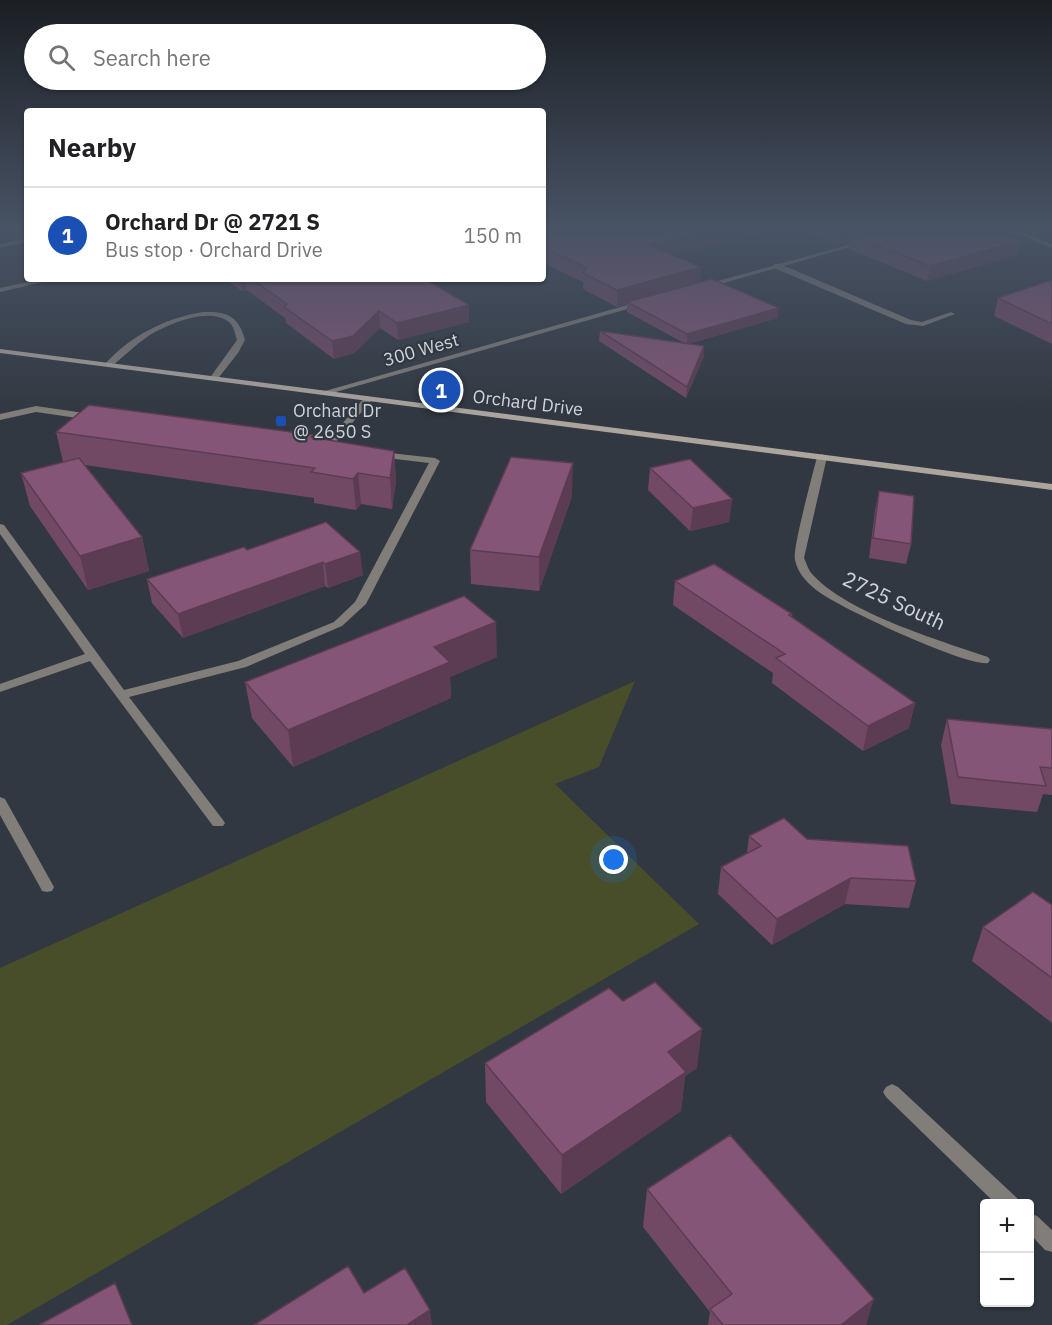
<!DOCTYPE html>
<html lang="en">
<head>
<meta charset="utf-8">
<style>
  :root { --surface:#fff; --page:#f2f2f2; --text:#202124; --muted:#757577; --line:#e0e0e0; --accent:#386f6b }
  body { margin:0; font-family:"IBM Plex Sans",sans-serif; background:var(--page); color:var(--text) }
  .controls { position:absolute; right:18px; bottom:18px; display:grid; overflow:hidden; border-radius:6px; box-shadow:0 2px 4px #0004 }
  .controls button { width:54px; height:54px; display:grid; place-items:center; padding:0; border:0; border-bottom:2px solid var(--line); background:var(--surface); color:var(--text); font:30px sans-serif }
  .you { position:absolute; left:614px; top:860px; width:21px; height:21px; margin:-15px; border:4px solid #fff; border-radius:50%; background:#1a73e8; box-shadow:0 0 0 9px #1a73e833 }
  .badge { display:grid; place-items:center; width:39px; height:39px; border-radius:50%; background:var(--accent); color:#fff; font-size:20px; font-weight:700 }
  .pin { position:absolute; translate:-50% -50%; border:3px solid #fff; box-shadow:0 2px 6px #0006 }
  .list { margin:0; padding:0; list-style:none }
  h2 { display:flex; justify-content:space-between; align-items:center; height:78px; margin:0; padding:0 24px; font-size:26px }
  h2 small { font-size:20px; font-weight:400; color:var(--muted) }
  .list li { display:grid; grid-template-columns:39px 1fr auto; gap:18px; align-items:center; box-sizing:border-box; height:96px; padding:0 24px; border-top:2px solid var(--line) }
  .list b { display:block; font-size:22px; white-space:nowrap }
  .list p { margin:0; font-size:20px; white-space:nowrap; color:var(--muted) }
  .list em { font-size:20px; font-style:normal; color:var(--muted) }
  .icon { flex:none; width:33px; height:33px; fill:none; stroke:currentColor; stroke-width:2; stroke-linecap:round; stroke-linejoin:round }
  .map { position:relative; flex:none; width:1052px; height:1325px; overflow:hidden }
  .search { position:absolute; background:var(--surface); box-shadow:0 2px 4px #0004; left:24px; top:24px; width:522px; height:66px; display:flex; align-items:center; gap:15px; box-sizing:border-box; padding:0 21px; border-radius:33px; color:var(--muted); font-size:22px }
  .panel { position:absolute; background:var(--surface); box-shadow:0 2px 4px #0004; left:24px; top:108px; width:522px; height:174px; border-radius:6px }
  .map>svg:first-child { display:block }
</style>
</head>
<body>
<div class="map">
<svg width="1052" height="1325" viewBox="0 0 1052 1325">
  <rect width="100%" height="100%" fill="#313841"/>
  <!-- green -->
  <path fill="#484e2a" d="M 635,681 L 599,767 L 555,784 L 699,924 L 7,1325 L 0,1325 L 0,968 Z"/>
  <g fill="none" stroke-linecap="round" stroke-linejoin="round">
    <!-- service -->
    <path fill="#817d79" fill-rule="evenodd" d="M 27,238 L 27,242 L 0,248 L 0,244 Z
      M 774,264 L 780,264 L 911,320 L 922,322 L 951,312 L 955,314 L 923,326 L 906,324 L 774,268 Z
      M 203,312 C 227,311 239,316 245,340 L 238,353 L 216,381 L 209,379 L 237,340 C 235,334 234,327 230,323 C 211,305 165,325 147,337 C 134,346 123,357 111,367 L 104,365 C 130,336 165,318 203,312 Z
      M 368,396 L 372,399 L 371,401 L 329,450 L 317,449 L 317,445 L 324,445 L 365,397 Z
      M 36,406 L 91,414 L 95,417 L 91,420 L 36,412 L 0,420 L 0,414 Z
      M 381,452 L 435,458 L 440,461 L 366,604 L 342,626 L 246,667 L 129,697 L 223,820 L 225,823 L 223,826 L 213,826 L 90,661 L 0,692 L 0,684 L 85,654 L 0,534 L 0,524 L 4,525 L 124,690 L 238,661 L 334,622 L 355,602 L 429,463 L 378,457 L 376,455 Z
      M 0,797 L 5,799 L 54,887 L 52,891 L 47,892 L 42,891 L 40,887 L 0,815 Z"/>
    <!-- minor -->
    <path fill="#817d79" fill-rule="evenodd" d="M 1007,229 L 1016,229 L 1052,244 L 1052,248 Z
      M 42,279 L 56,279 L 0,292 L 0,288 Z
      M 822,454 L 827,457 L 804,558 C 807,564 808,570 813,575 C 848,613 938,640 988,657 L 990,660 L 988,663 C 967,667 840,608 819,592 C 808,584 798,574 795,560 C 792,550 813,473 817,457 Z
      M 892,1084 L 898,1087 L 1017,1198 L 1019,1204 L 996,1204 L 886,1097 L 883,1092 L 886,1087 Z
      M 1030,1213 L 1037,1216 L 1052,1230 L 1052,1252 L 1045,1250 L 1030,1234 Z"/>
    <!-- tertiary -->
    <path fill="#817d79" fill-rule="evenodd" d="M 862,241 L 867,242 L 707,288 L 700,286 Z
      M 638,302 L 645,304 L 325,395 L 318,393 Z"/>
    <!-- secondary -->
    <path fill="#aba59e" fill-rule="evenodd" d="M 0,349 L 1052,484 L 1052,490 L 0,353 Z"/>
  </g>
  <!-- wall -->
  <path fill="#724965" d="M 543,229 L 764,229 L 764,232 L 671,255 L 701,267 L 700,282 L 778,318 L 688,344 L 704,356 L 686,398 L 599,341 L 600,331 L 684,343 L 627,312 L 627,304 L 617,307 L 583,289 L 583,282 L 543,263 Z
    M 799,229 L 990,229 L 1020,241 L 1017,255 L 927,281 L 849,249 L 851,241 L 838,245 Z
    M 225,279 L 425,279 L 469,305 L 469,322 L 398,340 L 380,328 L 354,353 L 334,359 L 286,323 L 285,318 L 247,290 L 242,291 Z
    M 1052,280 L 1052,344 L 994,316 L 998,298 Z
    M 56,432 L 314,435 L 314,438 L 394,451 L 396,481 L 392,509 L 361,504 L 356,510 L 314,503 L 314,498 L 85,465 L 142,537 L 149,571 L 88,590 L 30,506 L 21,473 L 63,462 Z
    M 650,468 L 732,499 L 729,522 L 690,531 L 648,490 Z
    M 879,491 L 911,544 L 906,564 L 869,558 L 875,511 Z
    M 572,496 L 539,591 L 471,584 L 470,550 Z
    M 326,522 L 363,575 L 328,588 L 325,586 L 183,638 L 152,603 L 147,579 L 247,550 Z
    M 675,581 L 792,614 L 792,617 L 915,703 L 909,728 L 863,751 L 772,683 L 773,673 L 673,605 Z
    M 497,657 L 450,677 L 451,698 L 293,767 L 252,718 L 245,682 Z
    M 947,719 L 1052,729 L 1052,795 L 1043,794 L 1037,812 L 951,804 L 941,745 Z
    M 749,836 L 807,839 L 916,881 L 909,908 L 845,904 L 772,945 L 718,894 L 721,867 L 747,853 Z
    M 1052,905 L 1052,1023 L 972,961 L 983,927 Z
    M 623,1001 L 697,1068 L 685,1076 L 681,1111 L 561,1194 L 486,1102 L 485,1063 Z
    M 647,1189 L 866,1325 L 708,1325 L 710,1312 L 643,1227 Z"/>
  <!-- shaded-wall -->
  <path fill="#5c3c53" d="M 714,229 L 764,229 L 764,232 L 647,261 L 648,245 Z
    M 844,229 L 893,229 L 851,235 L 851,241 L 838,245 L 840,230 Z
    M 1020,241 L 1017,255 L 927,281 L 930,266 Z
    M 701,267 L 700,284 L 627,302 L 627,304 L 617,307 L 617,290 Z
    M 240,279 L 245,279 L 247,290 L 242,291 Z
    M 469,305 L 469,322 L 398,340 L 397,323 Z
    M 779,308 L 778,318 L 687,344 L 687,334 Z
    M 379,311 L 380,328 L 354,353 L 334,359 L 332,341 Z
    M 704,346 L 704,356 L 686,398 L 687,387 Z
    M 394,451 L 396,481 L 392,509 L 390,478 Z
    M 573,463 L 572,496 L 539,591 L 539,557 Z
    M 358,473 L 361,504 L 356,510 L 353,479 Z
    M 732,499 L 729,522 L 690,531 L 693,508 Z
    M 142,537 L 149,571 L 88,590 L 80,556 Z
    M 360,552 L 363,575 L 328,588 L 325,564 Z
    M 323,562 L 325,586 L 183,638 L 178,614 Z
    M 496,622 L 497,657 L 450,677 L 451,698 L 293,767 L 288,730 L 434,647 Z
    M 915,703 L 909,728 L 863,751 L 868,726 Z
    M 851,878 L 845,904 L 772,945 L 777,919 Z
    M 702,1029 L 697,1068 L 685,1076 L 681,1111 L 561,1194 L 562,1155 L 668,1052 Z
    M 874,1299 L 866,1325 L 841,1325 Z
    M 430,1310 L 432,1325 L 407,1325 Z"/>
  <!-- building -->
  <path fill="#845576" stroke="#5c3c53" stroke-width="1.5" d="M 543,229 L 714,229 L 648,245 L 701,267 L 617,290 L 583,273 L 587,268 L 543,247 Z
    M 872,229 L 990,229 L 1020,241 L 930,266 L 851,235 Z
    M 252,279 L 425,279 L 469,305 L 397,323 L 379,311 L 353,336 L 332,341 L 284,307 L 287,304 Z
    M 712,279 L 779,308 L 687,334 L 627,302 Z
    M 1052,280 L 1052,324 L 998,298 Z
    M 600,331 L 704,346 L 687,387 Z
    M 89,405 L 314,435 L 311,437 L 394,451 L 390,478 L 358,473 L 353,479 L 311,472 L 315,468 L 56,432 Z
    M 511,457 L 573,463 L 539,557 L 470,550 Z
    M 79,458 L 142,537 L 80,556 L 21,473 Z
    M 690,459 L 732,499 L 693,508 L 650,468 Z
    M 879,491 L 914,496 L 911,544 L 873,538 Z
    M 326,522 L 360,552 L 325,564 L 323,562 L 178,614 L 147,579 L 244,547 L 247,550 Z
    M 714,564 L 792,614 L 789,615 L 915,703 L 868,726 L 776,658 L 785,654 L 675,581 Z
    M 464,596 L 496,622 L 434,647 L 450,662 L 288,730 L 245,682 Z
    M 947,719 L 1052,729 L 1052,768 L 1040,767 L 1046,786 L 958,777 Z
    M 784,818 L 807,839 L 908,846 L 916,881 L 851,878 L 777,919 L 721,867 L 761,846 L 749,836 Z
    M 1033,892 L 1052,905 L 1052,978 L 983,927 Z
    M 655,982 L 702,1029 L 668,1052 L 686,1072 L 562,1155 L 485,1063 L 609,988 L 623,1001 Z
    M 730,1135 L 874,1299 L 841,1325 L 723,1325 L 710,1309 L 732,1294 L 647,1189 Z
    M 348,1266 L 364,1293 L 405,1268 L 430,1310 L 407,1325 L 254,1325 Z
    M 115,1283 L 132,1325 L 39,1325 Z"/>
  <!-- sky -->
  <linearGradient id="sky" x2="0" y2="1"><stop stop-color="#1b1f24"/><stop offset="0.55" stop-color="#485365"/><stop offset="1" stop-color="#485365" stop-opacity="0"/></linearGradient>
  <rect width="1052" height="415" fill="url(#sky)"/>
  <!-- markers -->
  <rect fill="#1a4fb4" stroke="#313841" stroke-width="2" x="275" y="415" width="12" height="12" rx="3"/>
  <g text-anchor="middle" stroke-width="4.5" stroke-linejoin="round" paint-order="stroke">
    <!-- far-street labels -->
    <g font-size="18" fill="#cfd3d9" stroke="#313841">
      <text transform="translate(421 350) rotate(-16)" y="6">300 West</text>
      <text transform="translate(528 403) rotate(7)" y="6">Orchard Drive</text>
    </g>
    <!-- far-poi labels -->
    <g font-size="18" fill="#cfd3d9" stroke="#313841" text-anchor="start">
      <text x="293" y="417">Orchard Dr<tspan x="293" dy="21">@ 2650 S</tspan></text>
    </g>
    <!-- street labels -->
    <g font-size="21" fill="#cfd3d9" stroke="#313841">
      <text transform="translate(894 601) rotate(25)" y="7">2725 South</text>
    </g>
  </g>
</svg>
<div class="controls">
<button>+</button>
<button>−</button>
</div>
<div class="you"></div>
<div class="pin badge" style="left:441px;top:390px;background:#1a4fb4">1</div>
<div class="search"><svg class="icon" aria-label="search" viewBox="0 0 24 24"><circle cx="10" cy="10" r="6"/><path d="M15 15l6 6"/></svg>Search here</div>
<section class="panel">
<h2>Nearby<small></small></h2>
<ul class="list">
<li><span class="badge" style="background:#1a4fb4">1</span><div><b>Orchard Dr @ 2721 S</b><p>Bus stop · Orchard Drive</p></div><em>150 m</em></li>
</ul>
</section>
</div>
</body>
</html>
